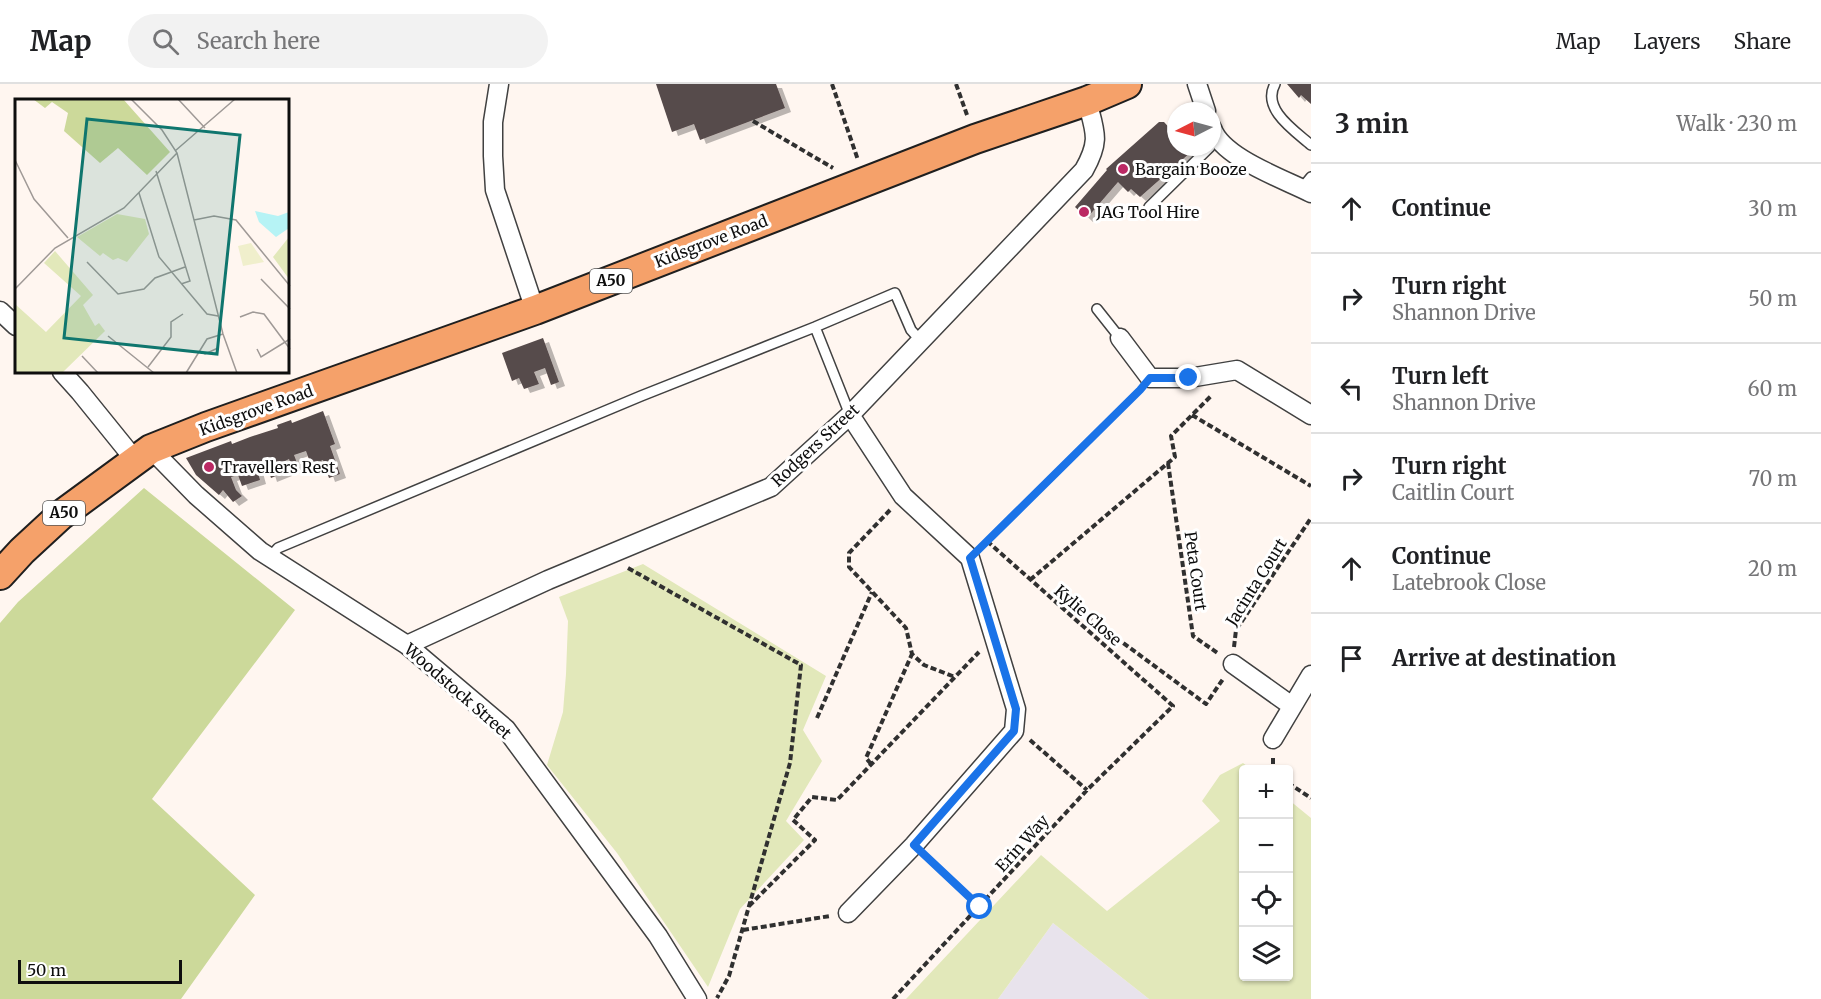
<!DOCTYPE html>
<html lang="en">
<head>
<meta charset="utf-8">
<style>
  :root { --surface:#fff; --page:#f2f2f2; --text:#202124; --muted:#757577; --line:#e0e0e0 }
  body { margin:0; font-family:Merriweather,serif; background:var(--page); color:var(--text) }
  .controls { position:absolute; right:18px; bottom:18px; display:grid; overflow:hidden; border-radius:6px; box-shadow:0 2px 4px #0004 }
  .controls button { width:54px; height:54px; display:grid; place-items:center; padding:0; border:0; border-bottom:2px solid var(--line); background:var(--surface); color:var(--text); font:30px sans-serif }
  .compass { position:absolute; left:1167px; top:18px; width:54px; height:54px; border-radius:50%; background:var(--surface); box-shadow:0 2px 4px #0004; rotate:264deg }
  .scale { position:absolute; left:18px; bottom:15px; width:164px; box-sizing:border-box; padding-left:6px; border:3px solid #0e0e0e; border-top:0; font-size:16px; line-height:21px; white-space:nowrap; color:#0e0e0e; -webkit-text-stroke:4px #fff; paint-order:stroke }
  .stop { position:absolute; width:18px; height:18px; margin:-14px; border:4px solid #1a73e8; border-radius:50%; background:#fff }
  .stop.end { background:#1a73e8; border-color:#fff; box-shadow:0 2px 6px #0008 }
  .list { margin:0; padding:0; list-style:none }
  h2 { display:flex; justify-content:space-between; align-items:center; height:78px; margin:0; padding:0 24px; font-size:26px }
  h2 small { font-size:20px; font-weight:400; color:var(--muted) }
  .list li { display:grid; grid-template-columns:39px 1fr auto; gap:18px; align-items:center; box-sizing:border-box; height:90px; padding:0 24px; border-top:2px solid var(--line) }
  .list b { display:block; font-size:22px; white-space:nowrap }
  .list p { margin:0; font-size:20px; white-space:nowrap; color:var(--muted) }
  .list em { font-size:20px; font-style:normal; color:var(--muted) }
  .icon { flex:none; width:33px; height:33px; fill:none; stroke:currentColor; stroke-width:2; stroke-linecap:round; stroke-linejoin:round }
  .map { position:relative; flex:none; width:1311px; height:915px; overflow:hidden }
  header { display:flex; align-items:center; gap:36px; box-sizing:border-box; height:84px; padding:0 30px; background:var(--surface); border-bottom:2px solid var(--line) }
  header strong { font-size:28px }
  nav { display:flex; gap:33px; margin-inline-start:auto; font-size:21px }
  .search { width:420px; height:54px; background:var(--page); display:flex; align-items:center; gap:15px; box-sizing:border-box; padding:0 21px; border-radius:33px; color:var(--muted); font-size:22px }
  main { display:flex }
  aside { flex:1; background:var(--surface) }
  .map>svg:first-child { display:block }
</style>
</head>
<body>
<header>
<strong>Map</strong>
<div class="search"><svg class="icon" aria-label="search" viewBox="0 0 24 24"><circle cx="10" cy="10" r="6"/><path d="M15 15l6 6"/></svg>Search here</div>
<nav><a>Map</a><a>Layers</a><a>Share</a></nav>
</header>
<main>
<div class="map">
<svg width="1311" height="915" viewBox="0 0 1311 915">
  <defs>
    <filter id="shadow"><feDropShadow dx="6" dy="4" stdDeviation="0" flood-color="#0004"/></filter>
  </defs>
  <rect width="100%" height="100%" fill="#fff6f0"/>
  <!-- industrial -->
  <path fill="#e8e3ec" d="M 1053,839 L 1149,915 L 998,915 Z"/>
  <!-- green -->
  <path fill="#e2e8ba" d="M 643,480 L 826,592 L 803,646 L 822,677 L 786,737 L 804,756 L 740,825 L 708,903 L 617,769 L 547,681 L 563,628 L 566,590 L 568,537 L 559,513 Z
    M 1243,679 L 1251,685 L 1244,686 L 1244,892 L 1288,892 L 1289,716 L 1311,734 L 1311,915 L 1149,915 L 1053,839 L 998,915 L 906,915 L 1041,771 L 1107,827 L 1220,737 L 1202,717 L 1220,691 Z"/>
  <!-- forest -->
  <path fill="#ccd99a" d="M 144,404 L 295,526 L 152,715 L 255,811 L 181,915 L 0,915 L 0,539 L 18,518 Z"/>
  <!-- building -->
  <path fill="#574b4b" filter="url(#shadow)" d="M 656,0 L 776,0 L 785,24 L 700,56 L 694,40 L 672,48 Z
    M 1287,0 L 1311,0 L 1311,20 L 1301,11 L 1299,14 Z
    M 1159,38 L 1164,38 L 1176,51 L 1176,63 L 1186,63 L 1191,68 L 1140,113 L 1131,105 L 1128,108 L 1118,98 L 1087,134 L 1075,123 L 1107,86 L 1106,85 Z
    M 543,254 L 559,298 L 551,301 L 545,284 L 534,288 L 539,300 L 524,305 L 519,294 L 512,297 L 502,269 Z
    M 323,327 L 335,360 L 330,362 L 340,390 L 329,394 L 323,376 L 311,381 L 306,367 L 294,371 L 299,384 L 293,386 L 289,375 L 283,378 L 286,388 L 271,394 L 267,381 L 257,385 L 260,396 L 242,402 L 238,391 L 231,393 L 236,406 L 242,412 L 233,418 L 223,406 L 219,411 L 196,391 L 186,374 L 231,357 L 232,360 L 250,353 L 278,344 L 277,341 L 291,336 L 292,339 Z"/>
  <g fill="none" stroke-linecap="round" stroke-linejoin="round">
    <!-- lane casing -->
    <g stroke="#414141" stroke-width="12">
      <path id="lane" d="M 1275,0 C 1261,25 1295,47 1311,61
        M 1302,104 L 1311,93
        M 1149,123 L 1210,63
        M 1097,225 L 1120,254
        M 815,243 L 850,331
        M 270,473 L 278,464 L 641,312 L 815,243 L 895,209 L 911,246 L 921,257"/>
    </g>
    <!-- street casing -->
    <g stroke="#414141" stroke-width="21">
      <path id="street" d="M 499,0 L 493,38 L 493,72 L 495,106 L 535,226
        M 1197,0 L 1206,27
        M 1212,44 C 1222,74 1284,95 1311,109
        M 0,227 L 16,242
        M 1120,254 L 1150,294 L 1189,294 L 1237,286 L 1311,331
        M 62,288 L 80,308 L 135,376
        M 151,365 L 196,411 L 260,467 L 407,561 L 506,645 L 658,852 L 697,915
        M 407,561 L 548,496 L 771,403 L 850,331 L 1084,86 C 1101,56 1095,48 1087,17
        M 1233,580 L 1292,622
        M 1273,655 L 1311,591
        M 848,829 L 914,761 L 1014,647 L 1016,625 L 970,474 L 903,412 L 850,331"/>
    </g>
    <!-- primary casing -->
    <g stroke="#1f1f1f" stroke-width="32">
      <path id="primary" d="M 0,491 L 22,467 L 61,431 L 151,365 L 206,343 L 535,226 L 975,55 L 1087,17 L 1127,0"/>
    </g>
    <!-- path -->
    <path stroke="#303030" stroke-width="4" stroke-dasharray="6 3" stroke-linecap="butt" d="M 832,0 L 858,76
      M 956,0 L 967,31
      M 753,37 L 833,84
      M 1192,331 L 1311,402
      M 1168,379 L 1193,552 L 1219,570
      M 890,426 L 849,469 L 849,483 L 906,544 L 912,570 L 924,581 L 955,593
      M 987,457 L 1138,309
      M 628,484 L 801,581 L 790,679 L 729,892 L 717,914
      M 1030,496 L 1175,373 L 1171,352 L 1212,311
      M 1059,522 L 1065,516 L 1206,620 L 1223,595
      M 1234,563 L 1236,546 L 1311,434
      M 817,634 L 872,508
      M 1030,656 L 1087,706
      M 1273,674 L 1273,686
      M 871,680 L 866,674 L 912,570
      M 1288,699 L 1311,714
      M 928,775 L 980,823
      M 749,822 L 815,756 L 793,736 L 812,713 L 837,716 L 979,568
      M 743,846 L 830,832
      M 893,915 L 1087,706 L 1173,622 L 987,457"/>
    <!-- lane -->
    <use href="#lane" stroke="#fff" stroke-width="9"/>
    <!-- street -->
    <use href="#street" stroke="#fff" stroke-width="18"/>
    <!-- primary -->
    <use href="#primary" stroke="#f5a16a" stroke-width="28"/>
  </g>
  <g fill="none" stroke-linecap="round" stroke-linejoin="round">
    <!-- route -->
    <path stroke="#1a73e8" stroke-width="8" d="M 980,823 L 914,761 L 1014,647 L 1016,625 L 970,474 L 1140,306 L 1150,294 L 1189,294"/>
  </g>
  <!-- markers -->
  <g fill="#bb2964" stroke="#fff" stroke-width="2">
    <circle cx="1123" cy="85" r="6"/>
    <circle cx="1084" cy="128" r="6"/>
    <circle cx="209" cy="383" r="6"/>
  </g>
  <g text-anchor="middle" stroke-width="6" stroke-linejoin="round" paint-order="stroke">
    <!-- shield labels -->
    <g fill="#fff" stroke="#565656" stroke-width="1.5">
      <rect x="590" y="185" width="42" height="24" rx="4.5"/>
      <rect x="43" y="417" width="42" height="24" rx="4.5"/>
    </g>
    <g font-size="15" font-weight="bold" fill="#0e0e0e">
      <text x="611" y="202">A50</text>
      <text x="64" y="434">A50</text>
    </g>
    <!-- poi labels -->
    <g font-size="16" fill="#0e0e0e" stroke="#fff" text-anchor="start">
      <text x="1135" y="91">Bargain Booze</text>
      <text x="1096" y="134">JAG Tool Hire</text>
      <text x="221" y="389">Travellers Rest</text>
    </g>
    <!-- street labels -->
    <g font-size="16" fill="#0e0e0e" stroke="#fff">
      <text transform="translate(711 157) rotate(-21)" y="6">Kidsgrove Road</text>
      <text transform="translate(256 326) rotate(-20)" y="6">Kidsgrove Road</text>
      <text transform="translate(815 361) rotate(-43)" y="6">Rodgers Street</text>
      <text transform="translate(1196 487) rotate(82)" y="6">Peta Court</text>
      <text transform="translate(1256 498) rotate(-58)" y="6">Jacinta Court</text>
      <text transform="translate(1088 531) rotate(41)" y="6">Kylie Close</text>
      <text transform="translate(458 607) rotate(41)" y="6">Woodstock Street</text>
      <text transform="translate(1022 759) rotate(-48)" y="6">Erin Way</text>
    </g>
  </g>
  <!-- overview -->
  <g transform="translate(15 15)">
    <rect width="274" height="274" fill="#fff6f0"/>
    <path d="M 102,115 L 130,120 L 134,135 L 112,163 L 103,159 L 98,161 L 88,154 L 85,157 L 62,138 ZM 274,138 L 274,180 L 258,158 ZM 40,152 L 78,196 L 68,206 L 80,227 L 84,224 L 90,232 L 47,274 L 0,274 L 0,205 L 31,233 L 66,197 L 29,164 Z" fill="#e2e8ba"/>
    <path d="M 18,0 L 108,0 L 155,53 L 132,76 L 103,49 L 85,64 L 49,32 L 53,14 L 37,3 L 30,9 Z" fill="#ccd99a"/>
    <path d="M 236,144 L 249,163 L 228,167 L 223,147 Z" fill="#f0efcc"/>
    <path d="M 240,112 L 263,117 L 274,113 L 274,129 L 261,138 L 244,123 Z" fill="#b6f3f5"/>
    <path fill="none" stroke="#9f9996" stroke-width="1.5" d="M 116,0 L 147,31 L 162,54 L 208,235 L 222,274M 163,0 L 190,29M 160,52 L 220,0M 0,61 L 19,100 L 53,139M 141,72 L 175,182 L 166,185M 124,94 L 144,158 L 192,215 L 203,217M 179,121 L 199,117 L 221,121 L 275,187M 72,163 L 103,195 L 129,190 L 140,179 L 170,168M 246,180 L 275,210M 0,190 L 40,149 L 109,109 L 162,54M 225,218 L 238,213 L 249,215 L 275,250M 93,237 L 139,274M 242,250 L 246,258 L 275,240M 185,252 L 190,255 L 203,249M 67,257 L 83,274M 133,268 L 156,238 L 156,223 L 168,215M 171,274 L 192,240 L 208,235"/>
    <path fill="#0f766e" fill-opacity="0.15" stroke="#0f766e" stroke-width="3" d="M 72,20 L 225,36 L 202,255 L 49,239 Z"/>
    <rect width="274" height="274" fill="none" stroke="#0e0e0e" stroke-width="3"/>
  </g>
</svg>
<div class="controls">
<button>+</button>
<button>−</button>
<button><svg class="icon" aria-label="locate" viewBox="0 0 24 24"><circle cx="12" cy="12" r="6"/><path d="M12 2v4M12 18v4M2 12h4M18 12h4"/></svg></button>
<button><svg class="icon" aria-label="layers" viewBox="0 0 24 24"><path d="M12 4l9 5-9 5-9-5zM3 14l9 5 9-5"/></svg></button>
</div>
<svg class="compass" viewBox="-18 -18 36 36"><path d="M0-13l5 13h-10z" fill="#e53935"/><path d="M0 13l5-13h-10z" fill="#757577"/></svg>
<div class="scale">50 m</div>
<div class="stop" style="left:980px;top:823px"></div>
<div class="stop end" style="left:1189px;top:294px"></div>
</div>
<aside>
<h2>3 min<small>Walk · 230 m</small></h2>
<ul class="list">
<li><svg class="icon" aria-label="ahead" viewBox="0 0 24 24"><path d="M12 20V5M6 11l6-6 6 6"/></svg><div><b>Continue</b></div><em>30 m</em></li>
<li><svg class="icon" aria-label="right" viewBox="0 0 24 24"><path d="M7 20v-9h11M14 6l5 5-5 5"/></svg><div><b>Turn right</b><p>Shannon Drive</p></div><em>50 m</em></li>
<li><svg class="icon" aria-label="left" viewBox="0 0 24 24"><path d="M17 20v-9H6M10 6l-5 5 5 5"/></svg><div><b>Turn left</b><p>Shannon Drive</p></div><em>60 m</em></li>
<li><svg class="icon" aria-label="right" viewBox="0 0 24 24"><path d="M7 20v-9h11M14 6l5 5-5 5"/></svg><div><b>Turn right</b><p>Caitlin Court</p></div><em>70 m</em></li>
<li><svg class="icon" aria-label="ahead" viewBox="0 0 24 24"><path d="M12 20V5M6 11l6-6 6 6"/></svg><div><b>Continue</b><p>Latebrook Close</p></div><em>20 m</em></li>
<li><svg class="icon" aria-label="arrive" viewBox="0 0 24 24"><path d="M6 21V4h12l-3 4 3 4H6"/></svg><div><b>Arrive at destination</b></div></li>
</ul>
</aside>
</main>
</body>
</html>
